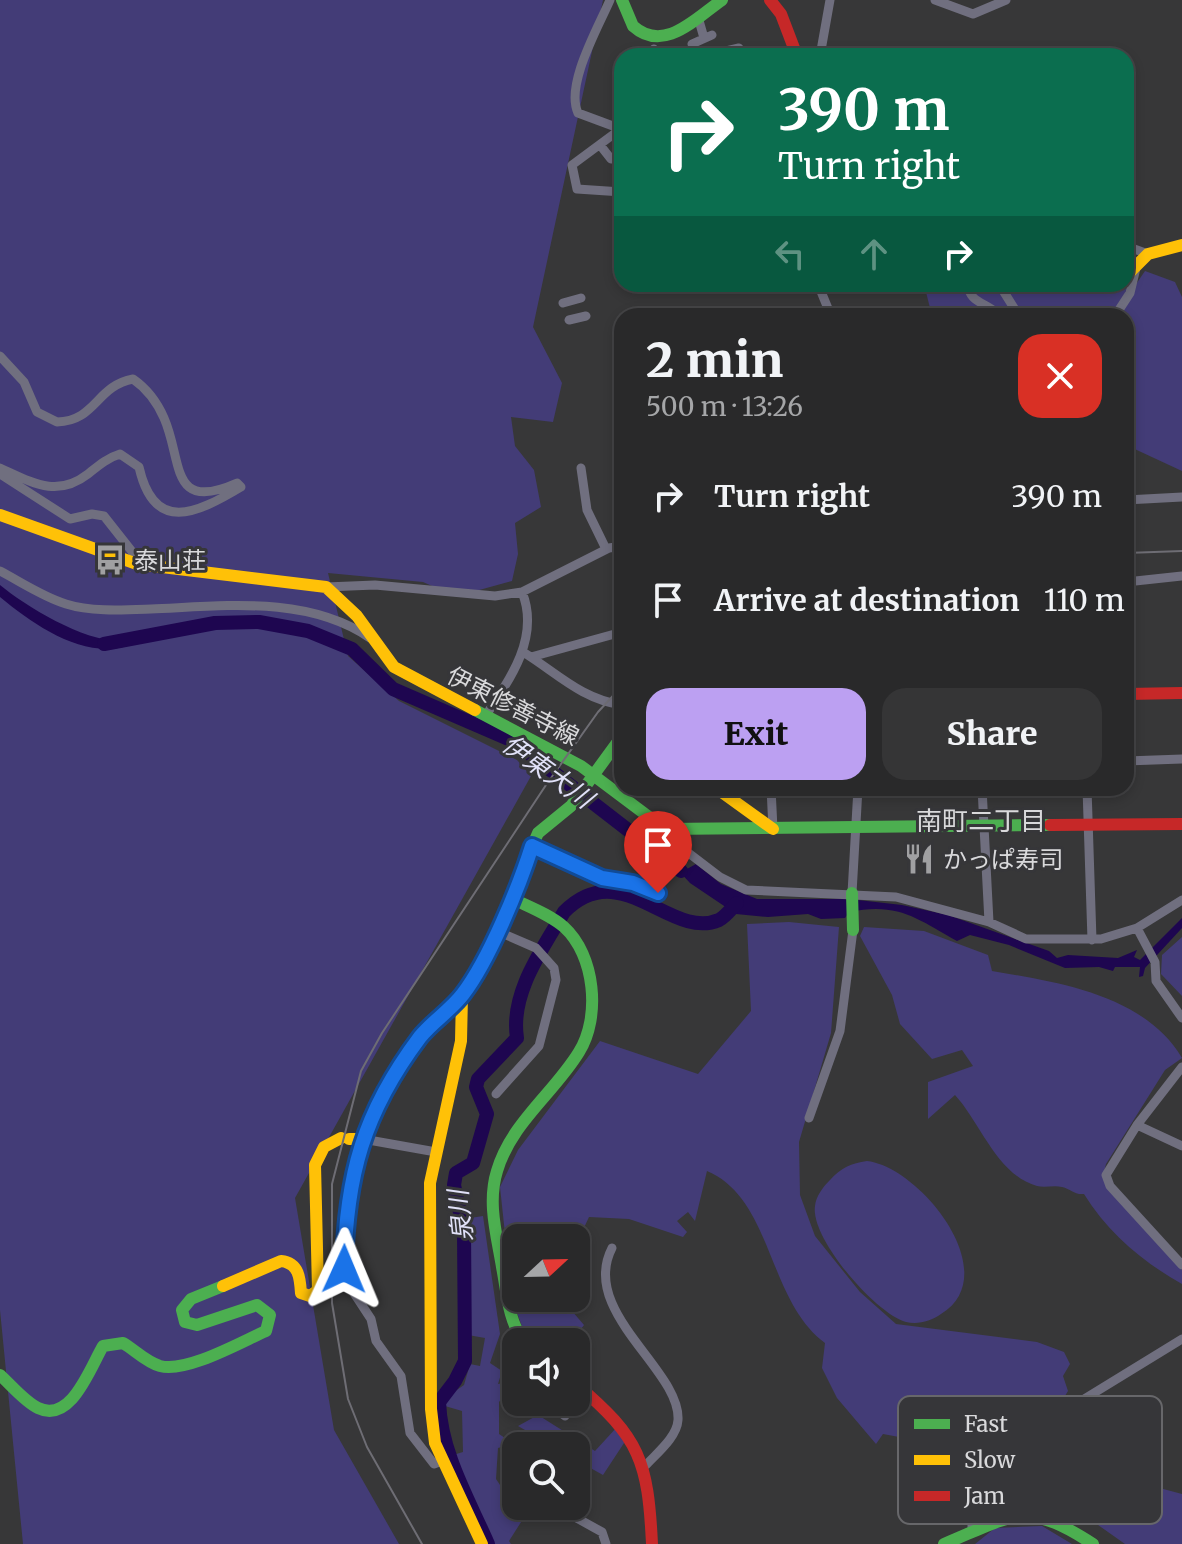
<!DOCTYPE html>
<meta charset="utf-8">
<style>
:root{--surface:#29292a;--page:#353536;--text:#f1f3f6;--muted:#a5a6a8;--line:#454547;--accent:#bca0f2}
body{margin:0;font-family:Merriweather,"Noto Sans JP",serif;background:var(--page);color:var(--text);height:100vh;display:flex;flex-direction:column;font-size:30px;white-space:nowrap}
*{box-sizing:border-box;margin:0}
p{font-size:26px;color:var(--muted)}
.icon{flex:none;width:44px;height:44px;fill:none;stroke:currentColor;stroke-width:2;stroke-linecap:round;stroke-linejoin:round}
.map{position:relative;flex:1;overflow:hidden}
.drawer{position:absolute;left:614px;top:308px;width:520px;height:488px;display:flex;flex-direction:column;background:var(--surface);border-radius:24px;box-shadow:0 4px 12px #0003,0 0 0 2px var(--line)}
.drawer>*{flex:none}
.hud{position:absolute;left:614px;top:48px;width:520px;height:244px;border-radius:24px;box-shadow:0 4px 12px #0003,0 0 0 2px var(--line);background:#0b6e4f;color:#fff;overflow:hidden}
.needle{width:52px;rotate:68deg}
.fabs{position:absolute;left:502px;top:1224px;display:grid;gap:16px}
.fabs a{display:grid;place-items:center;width:88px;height:88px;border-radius:16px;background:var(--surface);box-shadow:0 4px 12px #0003,0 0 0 2px var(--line);font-size:40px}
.pin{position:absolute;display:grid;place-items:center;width:68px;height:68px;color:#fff;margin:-82px -34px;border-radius:50% 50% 50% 0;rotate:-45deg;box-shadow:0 0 8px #0007}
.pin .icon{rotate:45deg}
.me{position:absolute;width:88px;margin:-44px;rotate:1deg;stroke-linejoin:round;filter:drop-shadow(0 0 6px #0008)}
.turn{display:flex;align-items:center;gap:28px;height:168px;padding:0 32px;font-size:36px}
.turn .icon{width:104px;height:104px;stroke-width:2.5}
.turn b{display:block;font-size:56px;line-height:68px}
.lanes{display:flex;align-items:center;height:76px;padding:0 32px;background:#0003;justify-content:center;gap:40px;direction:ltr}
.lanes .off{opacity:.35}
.round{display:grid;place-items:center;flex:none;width:84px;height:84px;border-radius:24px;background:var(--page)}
.overview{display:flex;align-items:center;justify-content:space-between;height:136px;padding:0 32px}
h1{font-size:48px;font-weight:800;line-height:60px}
.action{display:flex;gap:16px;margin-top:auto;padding:16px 32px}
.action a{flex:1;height:92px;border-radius:24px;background:var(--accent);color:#111;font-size:32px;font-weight:800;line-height:92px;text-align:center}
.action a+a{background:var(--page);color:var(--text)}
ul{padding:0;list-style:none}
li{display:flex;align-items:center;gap:24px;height:104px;padding:0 32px}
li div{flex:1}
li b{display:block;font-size:30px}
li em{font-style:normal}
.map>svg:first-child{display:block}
.green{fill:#433c77}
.water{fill:#1e0650}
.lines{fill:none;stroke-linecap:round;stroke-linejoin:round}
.river{stroke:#1e0650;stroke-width:14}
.street{stroke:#706f7f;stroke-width:9}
.fast{stroke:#4caf50;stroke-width:12}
.slow{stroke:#ffc107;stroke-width:12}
.jam{stroke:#c62828;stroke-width:12}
.rail{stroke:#6e6d74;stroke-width:2}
.route-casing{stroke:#114b97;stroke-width:20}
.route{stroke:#1a73e8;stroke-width:14}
.labels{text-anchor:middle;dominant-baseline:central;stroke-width:6;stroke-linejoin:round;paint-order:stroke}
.poi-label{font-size:24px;fill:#d9d9db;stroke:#363639;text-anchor:start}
.street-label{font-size:24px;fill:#d9d9db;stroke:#363639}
.water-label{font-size:26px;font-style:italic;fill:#e1e1f8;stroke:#363639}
.neighbourhood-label{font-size:26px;fill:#d9d9db;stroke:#363639}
.key{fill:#363639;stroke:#67676a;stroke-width:2}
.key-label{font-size:22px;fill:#d9d9db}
</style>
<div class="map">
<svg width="1182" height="1544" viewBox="0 0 1182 1544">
<rect width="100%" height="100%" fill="#373738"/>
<!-- green -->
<path class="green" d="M0,0H603L533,327L562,383L553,422L511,417L515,446L534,470L541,507L515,523L518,554L512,581L472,592L439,589L423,582L328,573L348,656L399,701L517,760L531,776L295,1198L334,1430L399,1544H23L0,1310Z
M1145,271L1175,282L1182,297V471L1126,445V316H932L924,284H1109L1132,290Z
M789,922L839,927L831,1033L799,1142L800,1195L815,1236L860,1292L896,1324L1037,1342L1064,1352L1070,1364L1063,1376L1068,1391L1057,1409L1040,1413L1034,1407L1005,1415L1009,1422L969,1450L883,1434L876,1444L837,1398L822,1368L825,1343C767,1300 773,1199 707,1171L695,1221L688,1212L677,1221L687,1232L683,1237L629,1219L589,1217L581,1234L576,1265V1238H516V1298H569L566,1304L584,1325L574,1338L563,1329L554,1342H534L524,1332L512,1299L500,1187L518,1150L600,1041L698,1074L751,1011L747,924Z
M864,927L924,931L988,955L992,971C1058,982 1145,995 1182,1058L1165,1070L1106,1164L1103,1176L1107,1187L1182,1270V1284C1143,1262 1108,1233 1084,1194C1074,1195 1071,1189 1062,1187C1054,1185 1045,1188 1037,1186C997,1175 980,1122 955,1095L928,1119V1082L973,1066L962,1050L932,1059L900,1024L892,995L860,936Z
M1182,937V996L1161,974L1162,955Z
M867,1161C920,1167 1006,1274 941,1314C931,1321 918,1325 906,1322C876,1314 810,1238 815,1206C816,1196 823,1187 830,1180C841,1168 851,1163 867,1161Z
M483,1216L500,1334L490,1363L502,1371L498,1384L516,1381V1402H532L513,1406L502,1398L499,1402V1434L505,1438V1446L498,1448L496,1479L523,1519L509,1541L511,1544H491L453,1455L463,1452L462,1411L445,1406L451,1394L464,1385L470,1364L480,1366L485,1338L468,1335L464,1219Z
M538,1415L595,1451L617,1427L626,1440L603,1475L576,1460V1446H553L518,1426Z
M1074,1433L1152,1486L1182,1494V1544H1125L1074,1508L1070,1462L1063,1441Z
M1042,1526L1072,1544H975L995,1528Z"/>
<!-- water -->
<path class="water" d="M0,585C28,608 95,649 133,640C141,638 149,633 156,630C106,674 42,632 0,597Z
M663,854L685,870L696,864L721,884L757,899H849L902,905L948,915L1049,951L1057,958L1068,955L1118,958L1137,950L1134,957L1140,960L1182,918V928L1145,968L1143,976L1139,977L1140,967H1115L1113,971L1099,967L1065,968L1009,945L970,935L957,941C917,919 899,902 849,912L845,918L821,919L808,914L768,917L736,914L690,883Z"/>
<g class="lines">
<!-- river -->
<path class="river" d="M104,644L215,623L259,622L308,631L352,649L393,689L513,741L681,871
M488,1544C468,1498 441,1453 439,1402L455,1381L465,1361L464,1231L454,1185L456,1173L473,1163L487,1114L476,1087L478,1079L517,1038C510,993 542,950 564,912C621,854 670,941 719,920C725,917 732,908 737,903"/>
<!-- street -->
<path class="street" d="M610,0C598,28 565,85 578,113L621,129
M935,0L973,14L1006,0
M698,17L704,38
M692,44L712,35
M654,49L655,56
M704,56L739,48
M820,56L830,0
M1022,56L1023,55
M622,128L572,165L577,189L622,192
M600,145L611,159L622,158
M1126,246L1148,254
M818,284L829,311L837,316
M969,284C967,303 989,303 1000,316
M999,284L1019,316
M563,303L581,298
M1115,316L1130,293L1136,268
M569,320L586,316
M0,356L24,382L37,412L57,422C96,421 96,386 133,379C146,388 157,402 164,418C183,461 169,513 237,483L241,487C196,514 154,534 139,467L120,454C107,458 98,466 88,474C57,498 33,483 0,468
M581,468L587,510L606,549
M0,474L70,519L92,514L104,516L134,554L137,564
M1126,500L1182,497
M0,571C21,582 43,597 66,604C91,612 124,610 151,609C223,606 307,595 370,638
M1126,582L1182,576
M326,587L375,585L495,596L522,592L609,548L622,546
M523,652C557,673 581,699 622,705
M531,657L622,632
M486,715C511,679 540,636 522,592
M1126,761L1182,759
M771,788L773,829
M982,788L989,922
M1087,788L1092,940
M665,829L682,848L720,877L746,890L896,897L989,922L1026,939H1101L1137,928L1182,900
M532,846L602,878L633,883L658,893
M852,893L858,788
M1137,928L1155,962L1156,981L1182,1018
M1182,1067L1137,1125L1106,1175L1110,1186L1182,1265
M496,1094L539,1046L556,980L554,968L536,948L497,931
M809,1118L840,1031L853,930
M1137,1125L1182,1146
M363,1139L436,1152
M612,1248C579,1312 681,1370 678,1420C677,1437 657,1453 646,1465
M553,1402L551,1405L565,1416
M442,1461L434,1464L410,1433L401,1376L376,1341L371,1319L346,1281L347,1203L359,1147L398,1069L422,1035L462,996
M555,1506L602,1532L606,1544
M972,1533V1481L978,1453L1017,1425L1063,1412L1182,1339"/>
<!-- fast -->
<path class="fast" d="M622,0L633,26C664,54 696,18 722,0
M475,710L581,766L665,829L1050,825
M852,893L853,930
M511,898C529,907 549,914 564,927C595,955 601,1017 579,1052C554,1093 511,1123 497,1171C487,1203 497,1236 502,1267C507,1293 508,1320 524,1342
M489,948L538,833L571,806L622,736
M0,1375C11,1385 25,1402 38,1408C71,1424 90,1368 103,1346L123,1343C135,1350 146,1362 160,1366C187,1373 241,1342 266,1331L270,1315L257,1305L197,1325L185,1322L182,1310L191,1299L223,1286
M944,1544C1014,1515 1025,1500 1093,1544"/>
<!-- slow -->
<path class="slow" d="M1126,276L1148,254L1182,245
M0,515L137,564L326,587L357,616L394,667L475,710
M716,788L773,829
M349,1139H363
M223,1286L281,1261C299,1263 300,1278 301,1293L310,1296L318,1290L315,1165L324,1147L341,1138
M482,1544L435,1443L431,1409L430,1183L461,1041L462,996L489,948"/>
<!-- jam -->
<path class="jam" d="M770,0L781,14L797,56
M1126,694L1182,693
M1050,825L1182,824
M576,1384C640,1438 648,1461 652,1544"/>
<!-- rail -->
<path class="rail" d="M1126,553L1182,551
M422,1544L367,1447L348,1399L332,1303V1184L361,1071L382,1033L546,785L598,712L622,686"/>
</g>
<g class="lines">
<!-- route casing -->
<g class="route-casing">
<path id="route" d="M344,1269C346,1176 363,1113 420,1037C433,1021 451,1010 463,994C489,960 519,887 532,846L602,878L633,883L658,893"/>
</g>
<!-- route -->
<use href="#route" class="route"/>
</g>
<!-- icons -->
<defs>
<g id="bus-bare" transform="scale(2.4)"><path d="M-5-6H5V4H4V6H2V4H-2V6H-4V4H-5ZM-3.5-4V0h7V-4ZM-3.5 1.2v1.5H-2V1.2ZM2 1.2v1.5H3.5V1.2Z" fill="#a0a0a2" stroke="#363639" stroke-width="2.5" paint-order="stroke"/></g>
<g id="restaurant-bare" transform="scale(2.4)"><path d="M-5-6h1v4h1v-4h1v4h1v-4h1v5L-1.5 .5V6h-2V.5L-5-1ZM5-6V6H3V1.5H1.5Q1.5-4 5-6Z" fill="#a0a0a2" stroke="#363639" stroke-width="2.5" paint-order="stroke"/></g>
</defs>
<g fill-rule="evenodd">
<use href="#bus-bare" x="110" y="560"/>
<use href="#restaurant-bare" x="919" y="859"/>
</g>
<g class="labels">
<!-- poi labels -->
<g class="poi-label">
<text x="134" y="560">泰山荘</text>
<text x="943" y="859">かっぱ寿司</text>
</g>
<!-- street labels -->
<g class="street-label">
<text transform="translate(513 706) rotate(27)">伊東修善寺線</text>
</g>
<!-- water labels -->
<g class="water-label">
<text transform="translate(548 771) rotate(36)">伊東大川</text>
<text transform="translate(460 1216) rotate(-96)">泉川</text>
</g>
<!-- neighbourhood labels -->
<g class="neighbourhood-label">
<text x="981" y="820">南町二丁目</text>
</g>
</g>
<!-- legend -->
<rect x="898" y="1396" width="264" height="128" rx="12" class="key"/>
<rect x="914" y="1419" width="36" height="10" fill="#4caf50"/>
<rect x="914" y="1455" width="36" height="10" fill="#ffc107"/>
<rect x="914" y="1491" width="36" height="10" fill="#c62828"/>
<g class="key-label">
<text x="964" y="1432">Fast</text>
<text x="964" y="1468">Slow</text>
<text x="964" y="1504">Jam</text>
</g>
</svg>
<div class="fabs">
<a><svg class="needle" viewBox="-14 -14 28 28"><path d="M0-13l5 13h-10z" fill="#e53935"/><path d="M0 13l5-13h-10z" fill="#a5a6a8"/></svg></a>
<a><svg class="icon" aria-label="sound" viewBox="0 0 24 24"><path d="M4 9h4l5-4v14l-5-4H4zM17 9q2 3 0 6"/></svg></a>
<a><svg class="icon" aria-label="search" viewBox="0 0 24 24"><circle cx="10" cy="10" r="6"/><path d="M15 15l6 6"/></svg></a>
</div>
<div class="pin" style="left:658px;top:893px;background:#d93025"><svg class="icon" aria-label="arrive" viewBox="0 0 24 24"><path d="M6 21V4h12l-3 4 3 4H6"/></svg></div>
<svg class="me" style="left:344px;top:1269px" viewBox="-20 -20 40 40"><path d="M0-17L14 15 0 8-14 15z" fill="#1a73e8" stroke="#fff" stroke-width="4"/></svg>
<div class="hud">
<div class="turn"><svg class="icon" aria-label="right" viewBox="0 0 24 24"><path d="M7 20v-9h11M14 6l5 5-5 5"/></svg><div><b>390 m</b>Turn right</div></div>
<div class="lanes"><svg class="icon off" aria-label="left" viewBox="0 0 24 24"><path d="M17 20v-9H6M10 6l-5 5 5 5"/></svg><svg class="icon off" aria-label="ahead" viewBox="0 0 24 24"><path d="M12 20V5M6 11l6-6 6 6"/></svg><svg class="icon" aria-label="right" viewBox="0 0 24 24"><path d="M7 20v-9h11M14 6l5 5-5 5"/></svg></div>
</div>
<section class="drawer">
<div class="overview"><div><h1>2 min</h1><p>500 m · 13:26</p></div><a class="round" style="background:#d93025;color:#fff"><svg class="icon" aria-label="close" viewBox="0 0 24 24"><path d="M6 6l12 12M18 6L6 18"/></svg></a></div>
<ul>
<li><svg class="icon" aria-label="right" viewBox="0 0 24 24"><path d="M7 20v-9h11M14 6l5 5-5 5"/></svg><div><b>Turn right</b></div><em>390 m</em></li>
<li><svg class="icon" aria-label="arrive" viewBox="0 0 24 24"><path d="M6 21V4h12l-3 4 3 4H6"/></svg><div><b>Arrive at destination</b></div><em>110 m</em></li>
</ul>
<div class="action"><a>Exit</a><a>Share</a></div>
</section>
</div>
